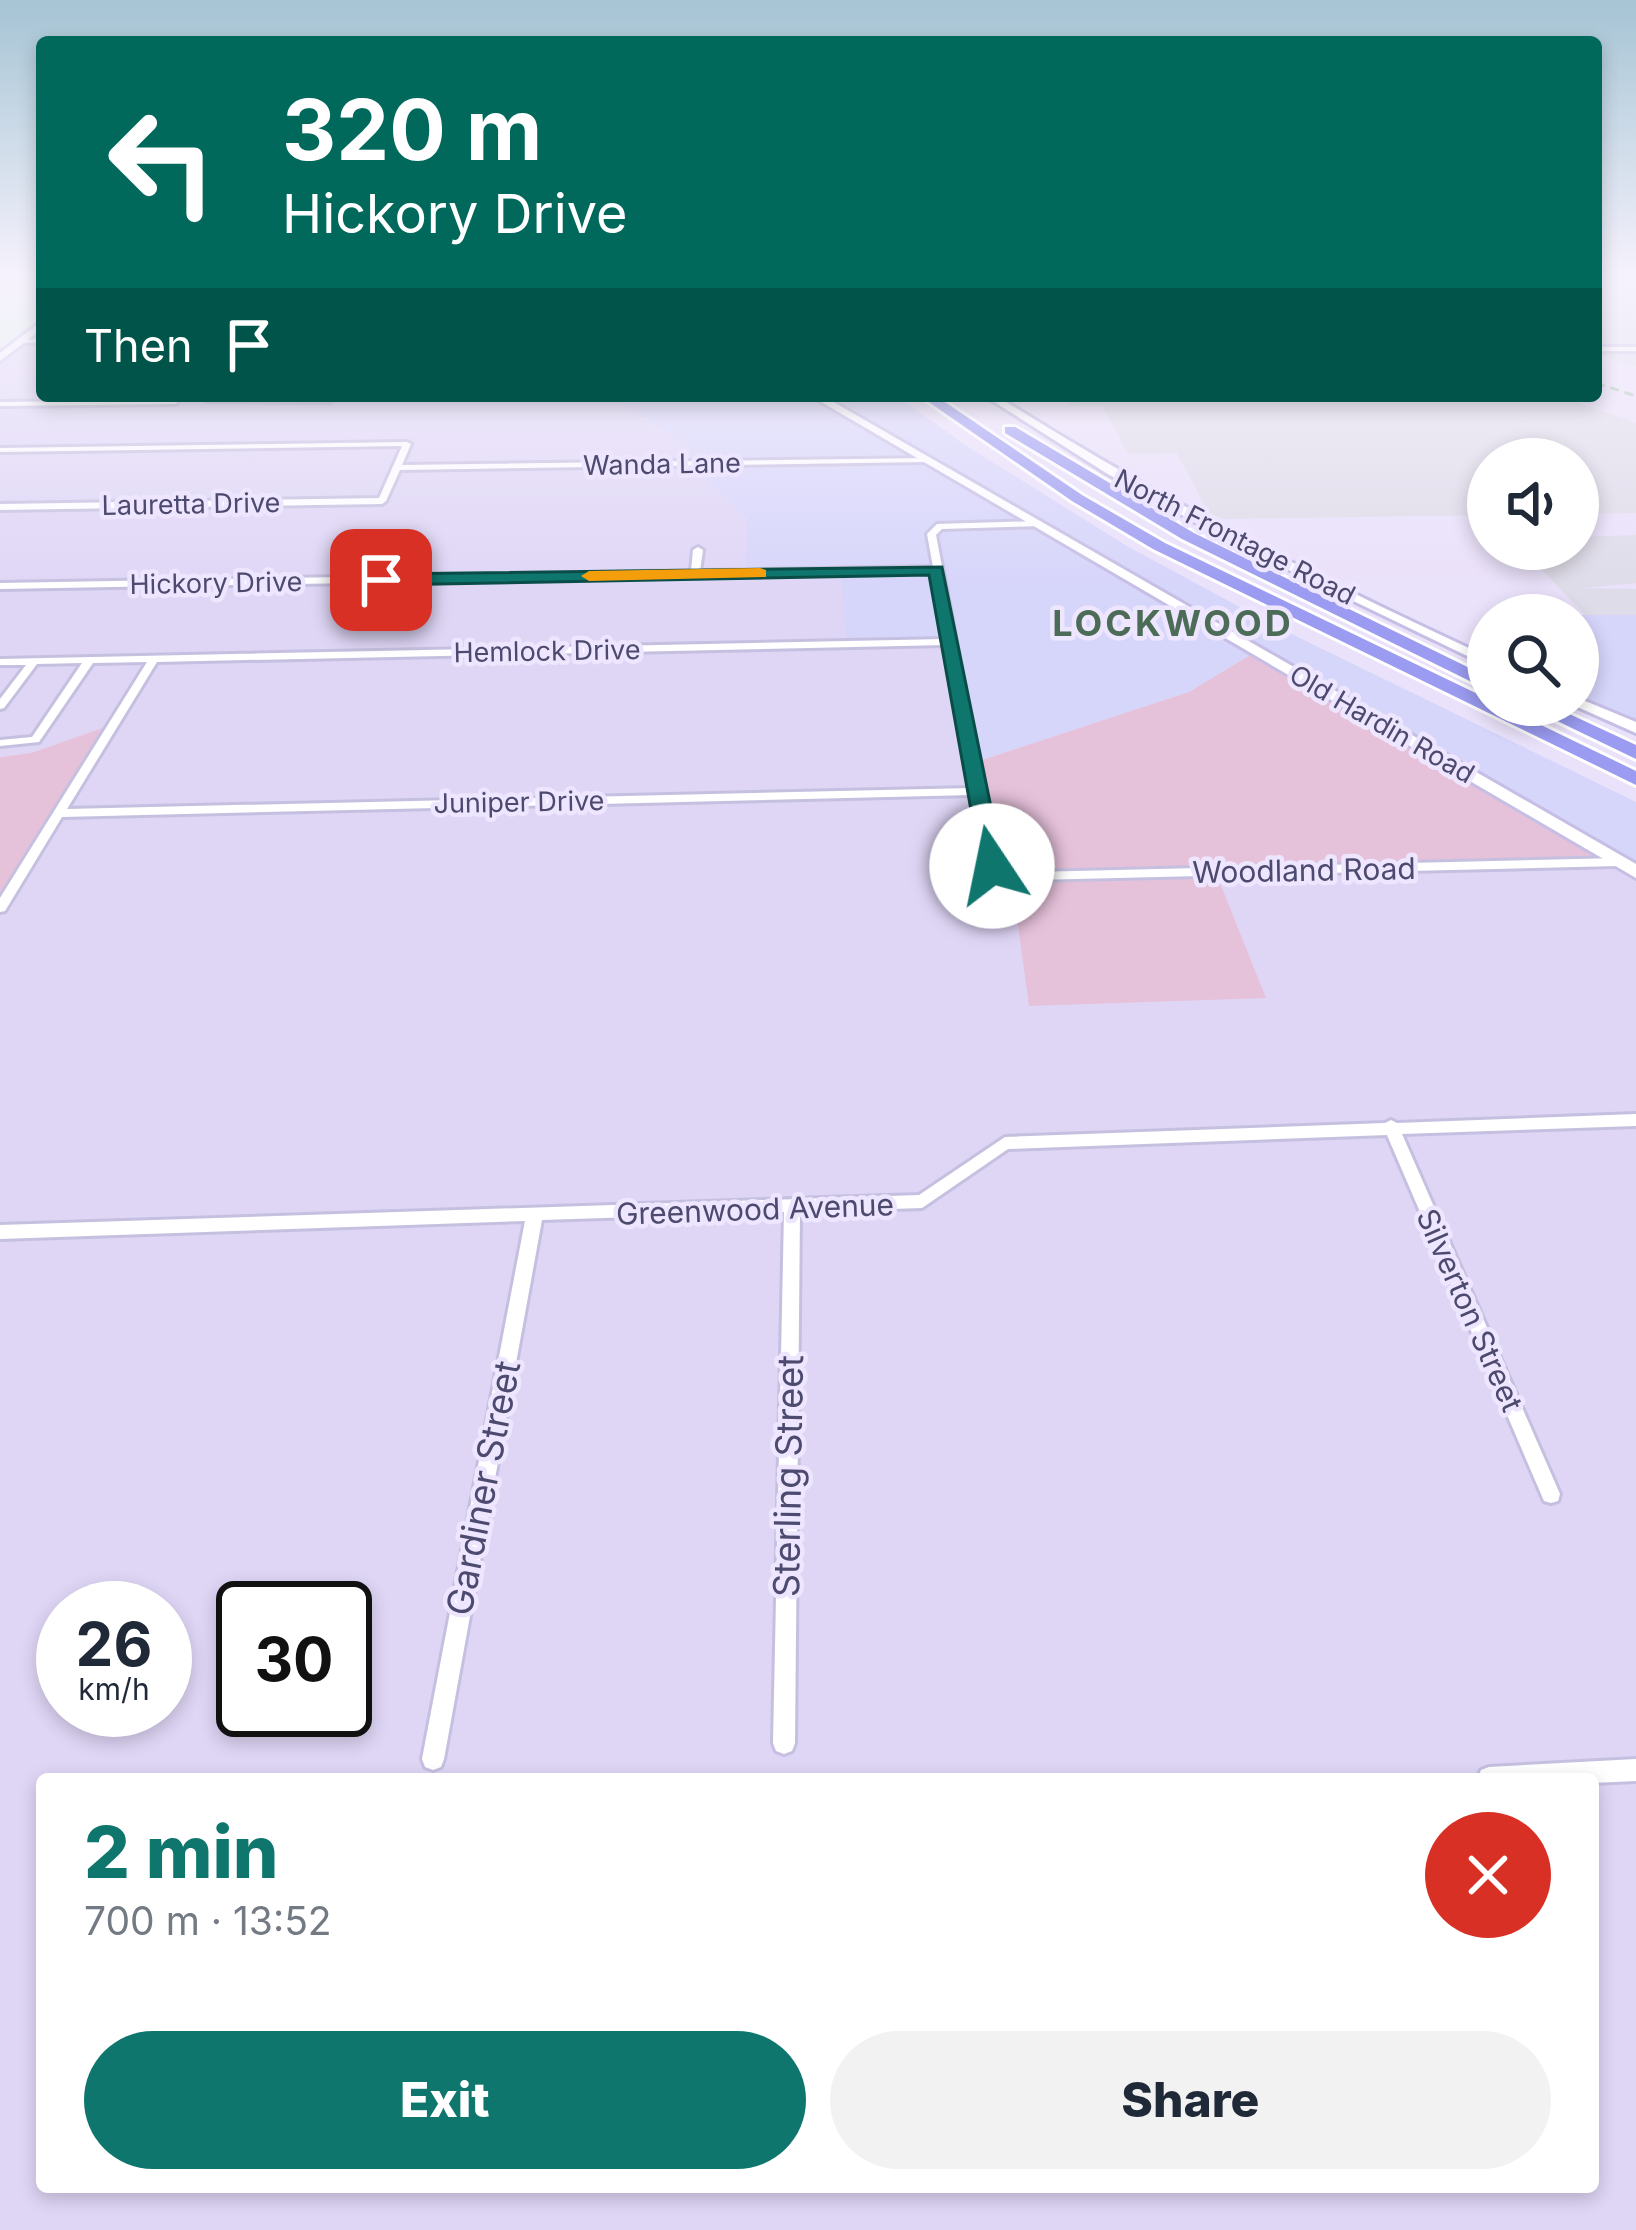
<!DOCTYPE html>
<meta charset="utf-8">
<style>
:root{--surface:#fff;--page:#f2f2f3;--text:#1f2937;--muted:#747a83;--accent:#0f766e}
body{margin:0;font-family:Inter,sans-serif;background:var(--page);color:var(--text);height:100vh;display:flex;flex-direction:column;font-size:45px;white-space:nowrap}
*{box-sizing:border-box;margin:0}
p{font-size:39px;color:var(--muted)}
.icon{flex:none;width:66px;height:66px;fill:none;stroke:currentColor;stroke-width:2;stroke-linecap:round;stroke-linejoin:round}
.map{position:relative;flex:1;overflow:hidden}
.drawer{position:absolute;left:36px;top:1773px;width:1563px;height:420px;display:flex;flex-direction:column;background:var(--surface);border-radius:12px;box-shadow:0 6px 18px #0003}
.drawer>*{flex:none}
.guide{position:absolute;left:36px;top:36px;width:1566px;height:366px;border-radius:12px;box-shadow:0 6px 18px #0003;background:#00695c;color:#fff;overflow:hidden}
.fabs{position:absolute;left:1467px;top:438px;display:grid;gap:24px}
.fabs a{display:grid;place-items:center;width:132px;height:132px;border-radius:50%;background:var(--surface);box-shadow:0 6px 18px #0003;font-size:60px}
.speed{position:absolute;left:36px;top:1581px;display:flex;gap:24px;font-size:60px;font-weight:700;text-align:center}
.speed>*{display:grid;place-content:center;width:156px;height:156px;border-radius:50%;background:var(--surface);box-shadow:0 6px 18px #0003;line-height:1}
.speed small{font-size:30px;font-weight:400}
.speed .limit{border:6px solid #111;border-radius:18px;background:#fff;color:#111}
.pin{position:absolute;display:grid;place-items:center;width:102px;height:102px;color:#fff;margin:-51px;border-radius:24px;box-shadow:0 6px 18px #0006}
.me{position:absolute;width:132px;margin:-66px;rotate:349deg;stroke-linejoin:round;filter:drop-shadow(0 0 9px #0008)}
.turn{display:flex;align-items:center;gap:42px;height:252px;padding:0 48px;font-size:54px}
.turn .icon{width:156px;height:156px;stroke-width:2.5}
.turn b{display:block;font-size:84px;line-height:102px}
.then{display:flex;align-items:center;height:114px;padding:0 48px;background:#0003;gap:24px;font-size:45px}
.round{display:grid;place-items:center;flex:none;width:126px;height:126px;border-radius:63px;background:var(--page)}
.summary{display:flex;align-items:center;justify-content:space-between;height:204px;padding:0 48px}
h1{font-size:72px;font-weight:800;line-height:90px;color:var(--accent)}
.cta{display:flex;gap:24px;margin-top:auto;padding:24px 48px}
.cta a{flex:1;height:138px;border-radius:72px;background:var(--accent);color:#fff;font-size:48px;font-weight:800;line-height:138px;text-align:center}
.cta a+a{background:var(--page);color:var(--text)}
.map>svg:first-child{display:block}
.residential{fill:#dfd6f6;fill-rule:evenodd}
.commercial{fill:#d6d5fa}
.industrial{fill:#dfdce9}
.education{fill:#def6e7}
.green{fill:#e6c1da}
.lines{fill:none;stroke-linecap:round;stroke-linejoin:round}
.street-casing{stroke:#c6c0e0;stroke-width:6}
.secondary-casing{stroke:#c6bee4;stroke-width:6}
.highway-casing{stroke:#fff;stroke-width:6}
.street{fill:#fff;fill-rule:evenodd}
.secondary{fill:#fff;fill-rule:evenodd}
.highway{fill:#9b9bf1;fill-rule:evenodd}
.rail{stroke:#a1c2aa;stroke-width:3;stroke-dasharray:9 6;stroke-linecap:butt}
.route{fill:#0f766e;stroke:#0a4d48;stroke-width:3}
.slow{fill:#f59e0b}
.labels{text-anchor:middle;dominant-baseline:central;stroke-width:9;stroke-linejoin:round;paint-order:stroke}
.far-street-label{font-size:27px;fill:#4d4a6f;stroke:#eee6fe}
.street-label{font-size:30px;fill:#4d4a6f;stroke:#eee6fe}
.far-district-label{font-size:36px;font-weight:bold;letter-spacing:3px;fill:#4c6c58;stroke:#eee6fe}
.near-street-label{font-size:36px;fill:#4d4a6f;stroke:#eee6fe}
</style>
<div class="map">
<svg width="1636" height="2230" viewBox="0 0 1636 2230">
<rect width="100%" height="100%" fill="#eae1fa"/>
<!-- residential -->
<path class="residential" d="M42,324V396H610L691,447V464L747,519L951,642L1011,873L1265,996L1215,872L1618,862L1636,872V2230H0V898L6,897L112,725L31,753L0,757V358ZM63,1608H165V1710H63ZM243,1608H345V1710H243ZM42,1779H1593V2187H42Z"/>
<!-- commercial -->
<path class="commercial" d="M610,396H897L965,445L1127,546L1271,624L1636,802V872L1257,651L1189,692L973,763L950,642L847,644L841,572L746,573L747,519L691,464V447Z
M1578,615H1636V726L1578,696Z"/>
<!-- industrial -->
<path class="industrial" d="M1596,277H1636V367L1596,354Z
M1064,396H1558L1636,423V513L1578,514V459H1488V515L1222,519L1208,512L1177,453L1128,454L1102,405L1069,406Z
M1636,535V583L1583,588L1636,589V615H1585L1522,549H1578V537Z"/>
<!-- education -->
<path class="education" d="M0,277H42V324L0,358Z"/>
<!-- green -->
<path class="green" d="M1257,651L1618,862L1216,873L1266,998L1029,1006L1011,874L992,866L973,763L1189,692Z
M114,724L6,898H0V757L31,753Z"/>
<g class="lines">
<!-- street casing -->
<g class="street-casing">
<path id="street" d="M42,338V342L23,343L20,341Z
M1596,347H1636V351H1596Z
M210,397L329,398L333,400L329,402L207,401Z
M179,400L176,404L0,406V402Z
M407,442L411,444L402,465L928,458L932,460L928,462L400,470L386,501L382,504L0,510V504L379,498L402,446L0,452V448Z
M1039,521L1042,522V526L942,529L936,535L998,863L1034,872L1618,858L1624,862L1618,866L1034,880L988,869L973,795L62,817L5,911L0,912V898L147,662L93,663L39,742L0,746V740L32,737L82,663L37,664L4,708L0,709V699L26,665H0V659L945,639L933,573L0,589V583L691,571L693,550L698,547L703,550L700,571L933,567L927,534L937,524ZM946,645L972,788L67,809L157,662Z
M1636,1114V1126L1402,1134L1560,1494L1558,1501L1551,1503L1544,1501L1387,1135L1008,1149L922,1208L800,1212L795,1743L792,1751L784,1754L776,1751L773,1743L784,1212L542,1220L444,1759L441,1767L433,1770L425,1767L422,1759L525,1221L0,1239V1225L919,1195L1005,1137L1385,1123L1391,1120L1397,1123Z
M1636,1759V1781L1593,1783V1779L1478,1778L1481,1770L1489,1767Z"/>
</g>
<!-- secondary casing -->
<g class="secondary-casing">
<path id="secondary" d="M42,321V329L0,361V353Z
M811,396H823L1636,864V878Z
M985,396H997C1154,496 1319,579 1488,657V666L1229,541L1106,473Z
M1578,698L1636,722V733L1573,705H1578Z"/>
</g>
<!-- highway casing -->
<g class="highway-casing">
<path id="highway" d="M920,396H936L1082,495L1165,543L1488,699V705H1500L1636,771V785L1153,549L1072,501Z
M1005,427H1015L1194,533L1488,677V690L1182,539L1005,433Z
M1524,705H1550L1636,745V759Z"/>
</g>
<!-- street -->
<use href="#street" class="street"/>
<!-- secondary -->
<use href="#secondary" class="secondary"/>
<!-- highway -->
<use href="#highway" class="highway"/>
<!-- rail -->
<path class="rail" d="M1596,383L1636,396"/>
</g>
<!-- sky -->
<linearGradient id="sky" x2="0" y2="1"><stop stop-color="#a5c4d4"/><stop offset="0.47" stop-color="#f6f2fd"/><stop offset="1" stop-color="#f6f2fd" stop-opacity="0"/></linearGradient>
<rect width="1636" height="589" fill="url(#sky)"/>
<!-- route -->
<path class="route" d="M942,567L1003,866L992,873L981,866L929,575L381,585L372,580L381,574Z"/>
<!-- slow -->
<path class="slow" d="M760,568L766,570V577L589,581L581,576L589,571Z"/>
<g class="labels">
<!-- far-street labels -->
<g class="far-street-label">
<text transform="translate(662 464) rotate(-1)">Wanda Lane</text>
<text transform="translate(191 504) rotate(-1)">Lauretta Drive</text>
<text transform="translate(1235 537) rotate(27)">North Frontage Road</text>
<text transform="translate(216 583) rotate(-1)">Hickory Drive</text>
<text transform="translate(547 651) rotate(-1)">Hemlock Drive</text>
<text transform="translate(1382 724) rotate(30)">Old Hardin Road</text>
<text transform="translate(519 802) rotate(-1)">Juniper Drive</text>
</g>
<!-- street labels -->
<g class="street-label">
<text transform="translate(1304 870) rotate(-1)">Woodland Road</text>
<text transform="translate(755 1209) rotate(-2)">Greenwood Avenue</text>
<text transform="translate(1470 1310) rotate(66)">Silverton Street</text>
</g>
<!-- far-district labels -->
<g class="far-district-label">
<text x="1173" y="623">LOCKWOOD</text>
</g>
<!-- near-street labels -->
<g class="near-street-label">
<text transform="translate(788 1476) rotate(-89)">Sterling Street</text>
<text transform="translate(483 1488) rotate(-79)">Gardiner Street</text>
</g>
</g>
</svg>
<div class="fabs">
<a><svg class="icon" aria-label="sound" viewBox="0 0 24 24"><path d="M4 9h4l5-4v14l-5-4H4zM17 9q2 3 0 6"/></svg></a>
<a><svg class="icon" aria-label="search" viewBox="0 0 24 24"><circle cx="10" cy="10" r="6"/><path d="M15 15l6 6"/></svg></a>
</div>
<div class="speed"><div>26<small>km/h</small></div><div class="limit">30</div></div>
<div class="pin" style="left:381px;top:580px;background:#d93025"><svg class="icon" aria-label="arrive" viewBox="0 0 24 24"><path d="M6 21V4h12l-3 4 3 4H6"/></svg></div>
<svg class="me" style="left:992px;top:866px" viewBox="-20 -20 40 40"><circle r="19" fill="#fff"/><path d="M0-13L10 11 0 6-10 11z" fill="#0f766e"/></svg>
<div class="guide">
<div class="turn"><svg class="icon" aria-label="left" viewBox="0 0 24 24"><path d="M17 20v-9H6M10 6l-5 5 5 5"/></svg><div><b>320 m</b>Hickory Drive</div></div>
<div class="then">Then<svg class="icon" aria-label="arrive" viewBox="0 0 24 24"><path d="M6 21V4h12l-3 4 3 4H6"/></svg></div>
</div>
<section class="drawer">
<div class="summary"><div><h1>2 min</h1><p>700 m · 13:52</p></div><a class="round" style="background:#d93025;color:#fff"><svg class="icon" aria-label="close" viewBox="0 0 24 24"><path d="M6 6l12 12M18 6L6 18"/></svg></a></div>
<div class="cta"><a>Exit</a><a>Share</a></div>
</section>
</div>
